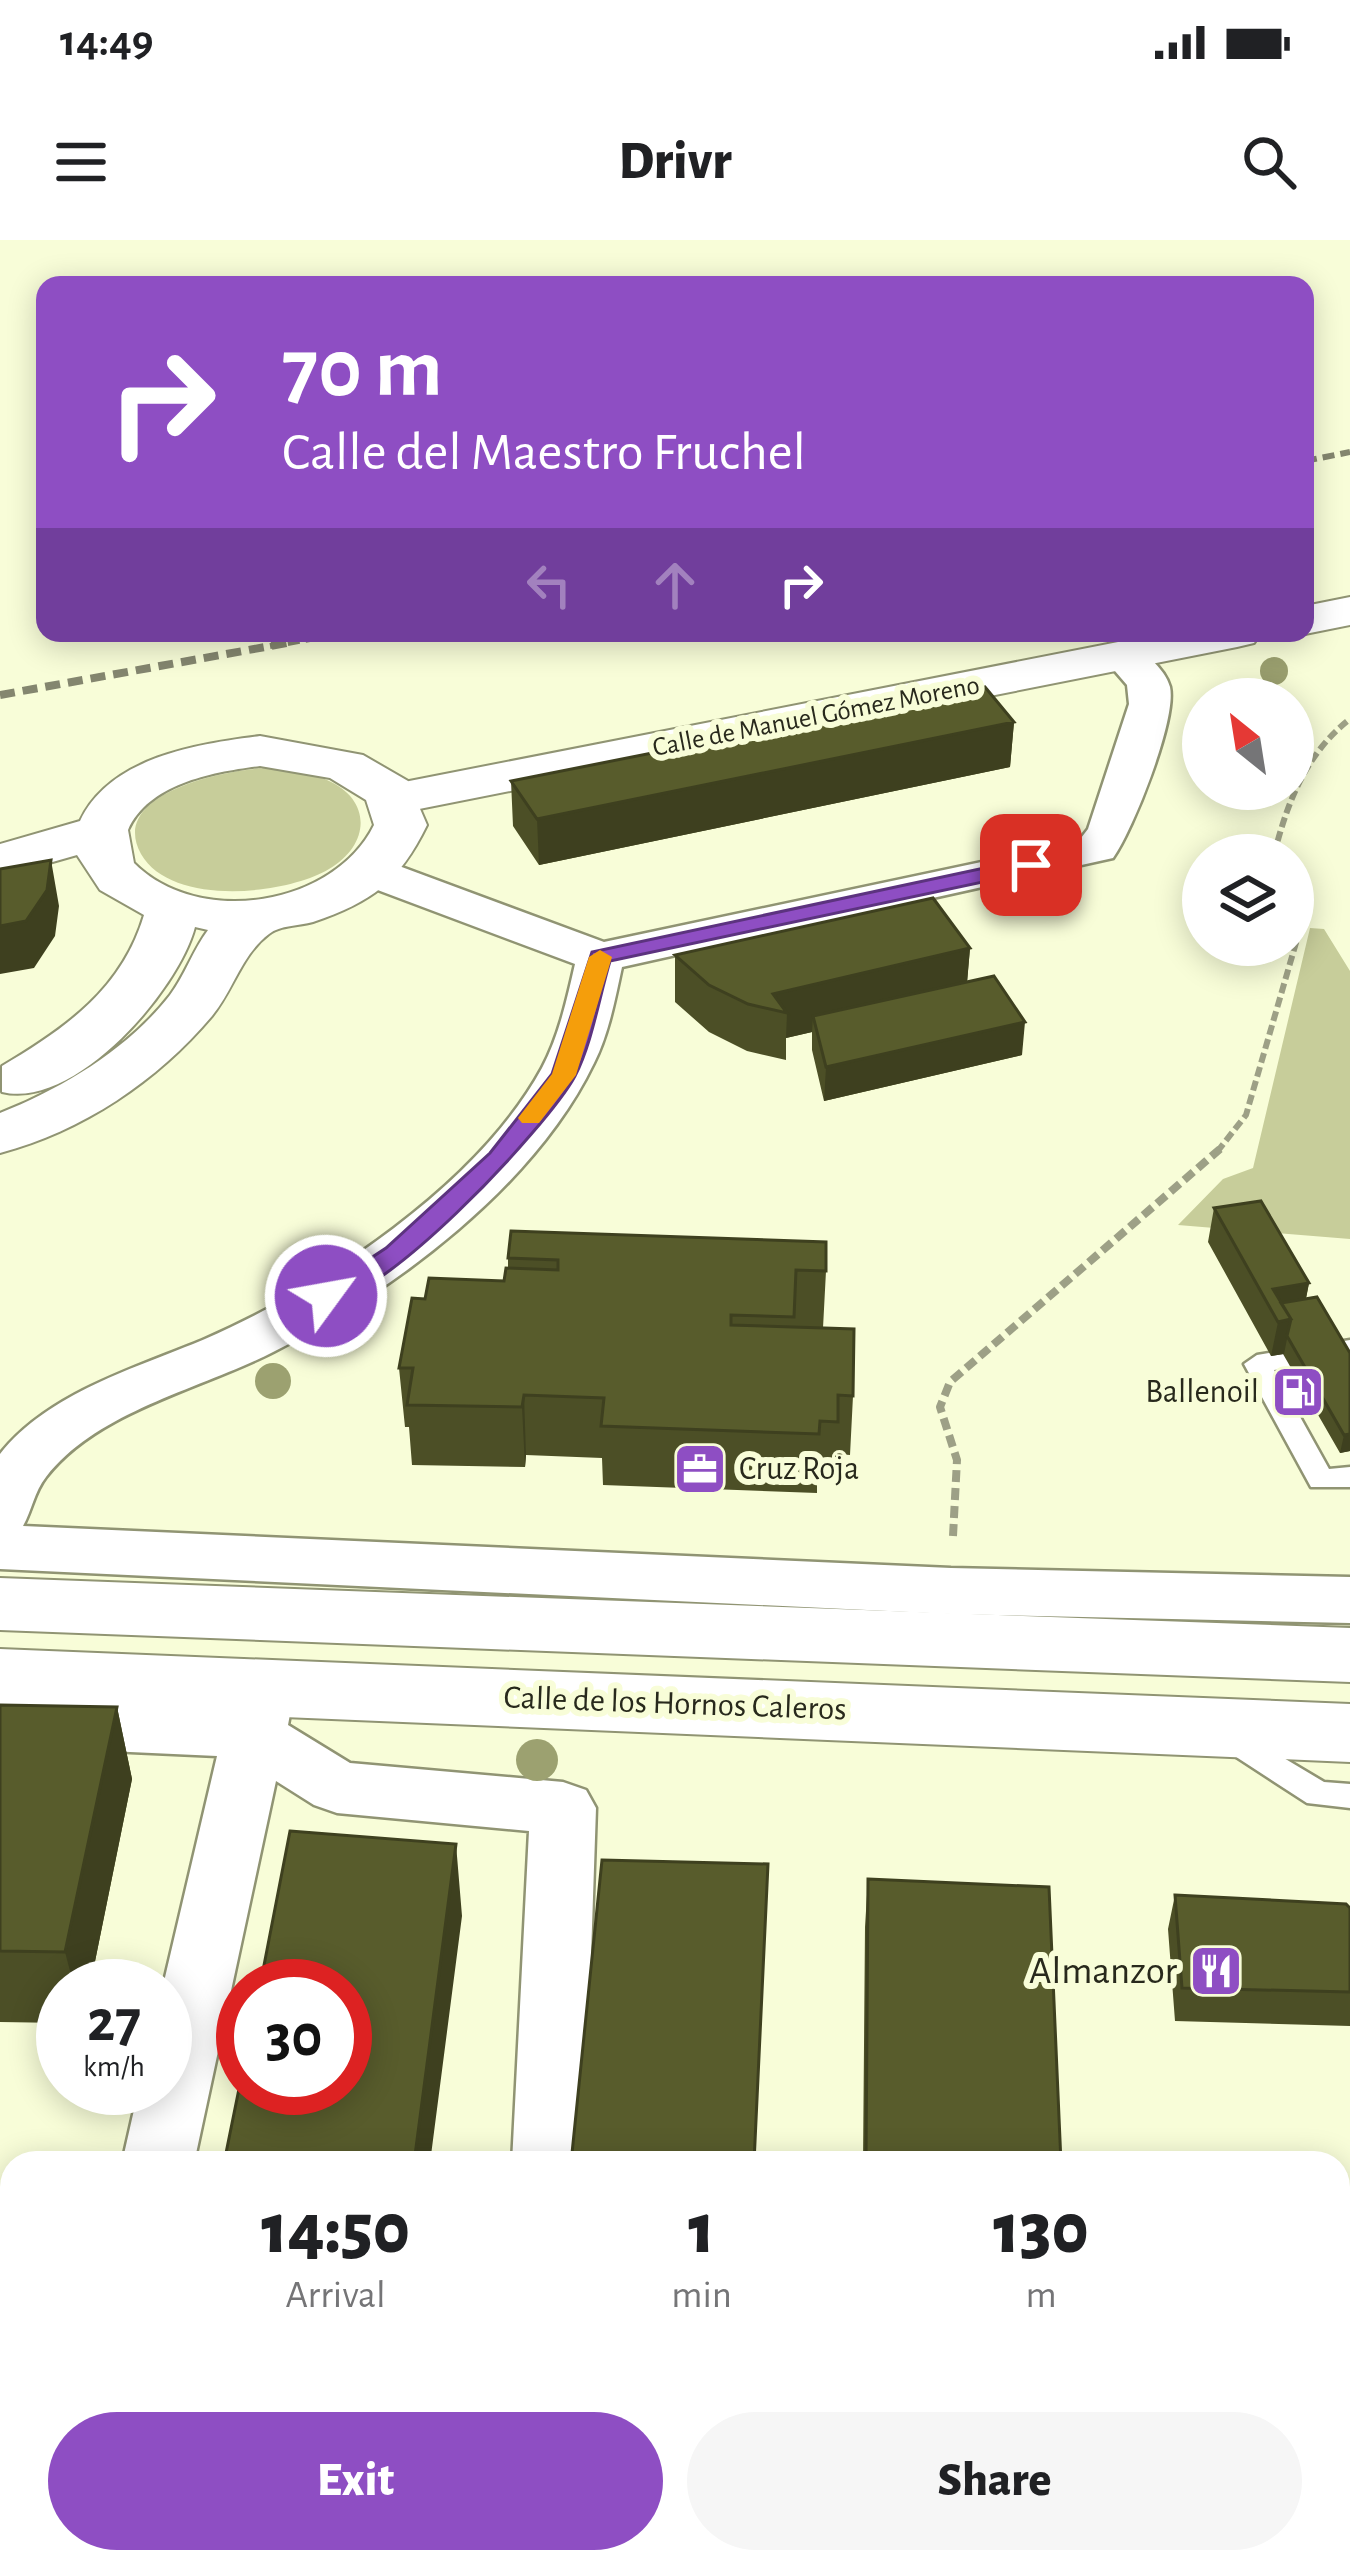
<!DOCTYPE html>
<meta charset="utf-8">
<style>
:root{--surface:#fff;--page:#f6f6f6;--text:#202124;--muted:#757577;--accent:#8e4ec3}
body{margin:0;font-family:"Alegreya Sans",sans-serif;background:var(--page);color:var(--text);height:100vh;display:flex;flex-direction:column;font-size:45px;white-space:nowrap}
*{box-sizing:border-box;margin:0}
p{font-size:39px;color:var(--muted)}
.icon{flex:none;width:66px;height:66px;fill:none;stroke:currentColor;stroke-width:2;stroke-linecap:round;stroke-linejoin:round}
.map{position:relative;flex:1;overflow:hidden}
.sheet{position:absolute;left:0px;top:1911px;width:1350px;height:423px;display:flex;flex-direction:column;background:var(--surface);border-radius:36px 36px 0 0;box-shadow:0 6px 30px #0003}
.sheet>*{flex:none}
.hud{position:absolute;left:36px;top:36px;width:1278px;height:366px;border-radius:24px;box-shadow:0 6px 30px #0003;background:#8e4ec3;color:#fff;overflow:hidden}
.needle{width:78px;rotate:330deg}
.buttons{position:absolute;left:1182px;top:438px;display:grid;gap:24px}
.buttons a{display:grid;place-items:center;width:132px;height:132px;border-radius:50%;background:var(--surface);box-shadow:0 6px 30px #0003;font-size:60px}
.speed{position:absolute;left:36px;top:1719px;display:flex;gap:24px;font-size:60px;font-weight:700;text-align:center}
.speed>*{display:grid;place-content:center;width:156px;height:156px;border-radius:50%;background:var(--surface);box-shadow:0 6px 30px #0003;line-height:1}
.speed small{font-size:30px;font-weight:400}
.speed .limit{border:18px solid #d22;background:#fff;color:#111}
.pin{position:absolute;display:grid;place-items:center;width:102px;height:102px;color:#fff;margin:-51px;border-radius:24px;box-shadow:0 6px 18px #0006}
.me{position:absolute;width:132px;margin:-66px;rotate:58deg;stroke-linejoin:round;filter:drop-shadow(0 0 9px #0008)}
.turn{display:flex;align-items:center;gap:42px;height:252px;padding:0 48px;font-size:54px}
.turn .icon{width:156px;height:156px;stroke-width:2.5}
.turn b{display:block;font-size:84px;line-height:102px}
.lanes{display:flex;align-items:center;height:114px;padding:0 48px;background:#0003;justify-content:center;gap:60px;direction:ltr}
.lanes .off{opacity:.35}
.eta{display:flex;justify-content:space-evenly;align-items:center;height:204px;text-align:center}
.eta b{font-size:72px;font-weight:800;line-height:84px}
.primary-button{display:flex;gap:24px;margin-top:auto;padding:24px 48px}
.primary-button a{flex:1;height:138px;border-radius:72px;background:var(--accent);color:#fff;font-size:48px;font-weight:800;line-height:138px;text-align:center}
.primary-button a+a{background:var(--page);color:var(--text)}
.status{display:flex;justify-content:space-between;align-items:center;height:84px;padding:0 60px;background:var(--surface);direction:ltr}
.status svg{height:33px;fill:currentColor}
header{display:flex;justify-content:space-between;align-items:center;height:156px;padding:0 48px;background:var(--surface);font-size:54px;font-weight:800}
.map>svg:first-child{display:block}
.green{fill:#c7cd9a}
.water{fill:#b09ac7;stroke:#877894;stroke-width:3}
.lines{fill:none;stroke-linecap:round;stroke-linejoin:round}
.service-casing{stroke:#909473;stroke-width:5}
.minor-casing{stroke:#909473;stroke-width:5}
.tertiary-casing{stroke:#909473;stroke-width:4}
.secondary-casing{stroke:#909473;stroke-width:4}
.primary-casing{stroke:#909473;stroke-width:4}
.path-far1{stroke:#9da086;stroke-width:6;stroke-dasharray:10 4.5;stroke-linecap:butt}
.path{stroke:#9da086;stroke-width:8;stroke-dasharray:12 6;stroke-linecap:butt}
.service{fill:#fff;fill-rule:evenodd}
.minor{fill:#fff;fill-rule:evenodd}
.tertiary{fill:#fff;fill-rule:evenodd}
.secondary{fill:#fff;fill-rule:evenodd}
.primary{fill:#fff;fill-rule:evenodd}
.rail-far1{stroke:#84866f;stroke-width:6;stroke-dasharray:12 6;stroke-linecap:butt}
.rail{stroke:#84866f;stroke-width:8;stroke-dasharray:15 8;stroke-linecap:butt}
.tree{fill:#9ca170}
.wall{fill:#4c4f26}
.shaded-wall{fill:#3e401f}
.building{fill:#585c2c;stroke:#3e401f;stroke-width:3}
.route{fill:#8e4ec3;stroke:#5c337f;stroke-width:3}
.slow{fill:#f59e0b}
.labels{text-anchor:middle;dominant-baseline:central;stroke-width:12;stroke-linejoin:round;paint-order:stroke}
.far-street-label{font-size:27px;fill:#28291c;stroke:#f8fdd8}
.poi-label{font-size:33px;fill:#28291c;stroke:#f8fdd8;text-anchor:end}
.street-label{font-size:33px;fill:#28291c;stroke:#f8fdd8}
.near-poi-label{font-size:39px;fill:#28291c;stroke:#f8fdd8;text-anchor:end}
</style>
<div class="status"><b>14:49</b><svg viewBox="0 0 49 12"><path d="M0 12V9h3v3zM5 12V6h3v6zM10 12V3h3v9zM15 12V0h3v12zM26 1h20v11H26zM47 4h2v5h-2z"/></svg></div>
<header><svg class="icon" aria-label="menu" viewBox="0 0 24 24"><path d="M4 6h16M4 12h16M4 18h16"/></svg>Drivr<svg class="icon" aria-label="search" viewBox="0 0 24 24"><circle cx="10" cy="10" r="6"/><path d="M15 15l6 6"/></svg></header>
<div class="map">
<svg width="1350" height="2333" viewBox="0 0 1350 2333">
<rect width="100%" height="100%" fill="#f8fdd8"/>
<!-- green -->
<path class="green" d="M264,528C285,530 307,531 327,540C373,560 370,605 329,629C286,655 171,667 141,614C107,552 228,530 264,528Z
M1310,688L1324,689L1350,731V999L1178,985L1223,939L1253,928Z"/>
<!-- water -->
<path class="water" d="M772,2322H1021V2333H772Z"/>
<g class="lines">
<!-- service casing -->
<g class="service-casing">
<path id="service" d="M1350,1100V1118L1274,1130L1329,1229L1350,1227V1247H1311L1244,1124L1257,1115Z
M1235,1489L1324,1542L1350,1544V1568L1307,1563L1224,1509L1220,1501L1224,1493Z"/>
</g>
<!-- minor casing -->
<g class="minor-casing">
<path id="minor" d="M1123,403C1141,408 1165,428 1170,447C1177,479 1133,590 1113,618L622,727C615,759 609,793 594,823C535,946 394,1051 275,1111C202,1149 98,1170 46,1237C34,1252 32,1270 23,1286L951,1328L1350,1337V1383L951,1374L0,1329V1214C48,1153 136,1128 205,1099C324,1047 478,945 542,828C559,796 567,759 575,724L359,643L352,633L359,623L375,619L391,623L604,702L1062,605L1081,598L1088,589L1129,464L1127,445L1102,416L1108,407Z
M262,1434L284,1441L293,1458L288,1485L350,1523L563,1542L586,1550L596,1568L584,1923H512L529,1591L337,1573L314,1565L276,1541L194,1923H122L139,1848H165L163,1746L217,1516L0,1506V1456L228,1467L240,1441Z
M28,2322H108L106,2333H26Z"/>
</g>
<!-- tertiary casing -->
<g class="tertiary-casing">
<path id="tertiary" d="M1350,357V385L1305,394L1300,393H1305V366Z
M1164,393H1261L1254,403L1237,407L394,574L376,570L368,559L376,548L394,544Z"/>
</g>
<!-- secondary casing -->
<g class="secondary-casing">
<path id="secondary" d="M260,496L363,515L408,541L427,585C399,642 372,662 313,682C299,686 280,685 269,694C241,715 234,749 212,776C157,841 83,891 0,913V873C63,848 128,809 170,755C185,735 193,710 208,690L195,687C178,751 75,870 2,852V826C66,788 122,749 144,675L100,650L77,615L0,637V604L80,581C110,517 197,504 260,496ZM260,526L330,538L366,560L374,585C334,666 199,688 134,623L128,590C149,543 214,532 260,526Z"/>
</g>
<!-- primary casing -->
<g class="primary-casing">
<path id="primary" d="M0,1338L1350,1388V1442L0,1390Z
M0,1409L1350,1464V1522L0,1465Z"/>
</g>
<!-- path-far1 -->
<path class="path-far1" d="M1274,615C1287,563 1306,513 1350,479
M1217,912L1246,875L1300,689L1293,681"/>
<!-- path -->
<path class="path" d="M953,1296L957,1220L940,1167L950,1142L1220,909"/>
<!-- service -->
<use href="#service" class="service"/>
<!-- minor -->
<use href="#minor" class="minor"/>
<!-- tertiary -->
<use href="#tertiary" class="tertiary"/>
<!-- secondary -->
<use href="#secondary" class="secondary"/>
<!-- primary -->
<use href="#primary" class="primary"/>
<!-- rail-far1 -->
<path class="rail-far1" d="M1305,221L1350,212
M270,406L345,393"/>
<!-- rail -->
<path class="rail" d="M0,455L287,403"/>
</g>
<!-- trees -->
<g class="tree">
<circle cx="1274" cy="431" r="14"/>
<circle cx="273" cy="1141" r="18"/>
<circle cx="537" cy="1520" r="21"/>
</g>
<!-- wall -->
<path class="wall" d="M1014,482L1010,527L539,625L513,586L511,541Z
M970,708L967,742L1022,815L824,861L812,810V792L786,798V820L747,811L709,792L675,762V715Z
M1214,968L1309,1043L1306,1059L1350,1113V1211L1340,1213L1283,1114L1271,1116L1208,1002Z
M508,1018L826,1031L823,1088L853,1156L850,1215L836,1214L834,1241L817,1240V1253L603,1245L602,1218L526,1215L525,1227L412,1225L409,1187H405L399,1128L425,1059L504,1041L508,1028Z
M0,1465L117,1467L132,1539L90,1746H63V1783L0,1782Z
M868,1639L1061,1923H863L865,1687Z
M1175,1655L1350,1668V1786L1175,1781L1168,1689Z"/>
<!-- shaded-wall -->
<path class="shaded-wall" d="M1014,482L1010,527L539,625L537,579Z
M51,620L59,666L55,696L34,728L0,734V686Z
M970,708L966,755L813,776L812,792L786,798L787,773L773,754Z
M1025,782L1022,815L824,861L826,827Z
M1309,1043L1302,1077L1279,1081L1273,1049Z
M1291,1079L1284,1114L1271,1116L1278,1082Z
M524,1155L526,1215L525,1227L522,1167Z
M1350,1194V1211L1340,1213L1344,1195Z
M117,1467L132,1539L90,1746H74L65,1712Z
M456,1604L462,1676L430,1923H414Z
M490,2322H503L502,2333H489Z"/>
<!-- building -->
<path class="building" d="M985,447L1014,482L537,579L511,541Z
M51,620L47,650L26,681L0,686V629Z
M933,658L970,708L773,754L787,773L748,764L709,745L675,715Z
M994,736L1025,782L826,827L813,776Z
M1261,961L1309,1043L1273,1049L1291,1079L1278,1082L1214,968Z
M511,991L826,1002V1031L796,1030L794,1077L731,1075V1085L854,1089L853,1156L838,1155V1182L820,1181L819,1194L601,1186L604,1158L524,1155L522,1167L407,1165L413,1128H399L412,1058L425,1059L429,1038L504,1041L506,1028L558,1030V1020L508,1018Z
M1317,1057L1350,1113V1194L1344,1195L1287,1096L1291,1079L1281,1063Z
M0,1465L117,1467L65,1712L0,1711Z
M290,1591L456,1604L414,1923H224L243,1829V1848H345V1746H260Z
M602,1620L768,1624L754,1923H571Z
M868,1639L1049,1647L1061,1923H866Z
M1175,1655L1346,1664L1350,1668V1752L1182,1748Z
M145,2322H490L489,2333H142Z"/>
<!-- route -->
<path class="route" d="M1031,618L1042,625L1039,630L610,721C599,758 592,803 575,836C549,885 371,1077 317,1062L313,1056L386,1008L490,913L552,834L592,712Z"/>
<!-- slow -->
<path class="slow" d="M600,710L612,717L576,835L539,883H522L518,878L552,834L589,717Z"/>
<!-- icons -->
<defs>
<g id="fuel-square" transform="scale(2.7)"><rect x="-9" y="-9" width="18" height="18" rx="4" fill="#8e4ec3" stroke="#f8fdd8"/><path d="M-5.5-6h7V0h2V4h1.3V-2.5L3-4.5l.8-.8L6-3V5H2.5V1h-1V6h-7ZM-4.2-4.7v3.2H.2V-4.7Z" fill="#fff"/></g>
<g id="office-square" transform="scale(2.7)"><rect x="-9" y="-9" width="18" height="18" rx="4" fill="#8e4ec3" stroke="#f8fdd8"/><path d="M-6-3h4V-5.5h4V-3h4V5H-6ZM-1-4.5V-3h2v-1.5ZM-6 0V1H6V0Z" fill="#fff"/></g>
<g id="restaurant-square" transform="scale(2.7)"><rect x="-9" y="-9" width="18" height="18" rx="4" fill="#8e4ec3" stroke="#f8fdd8"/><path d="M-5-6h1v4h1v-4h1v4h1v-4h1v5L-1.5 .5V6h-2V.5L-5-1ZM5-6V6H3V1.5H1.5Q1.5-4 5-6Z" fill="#fff"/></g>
</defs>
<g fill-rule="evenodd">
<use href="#fuel-square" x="1298" y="1152"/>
<use href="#office-square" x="700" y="1229"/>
<use href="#restaurant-square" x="1216" y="1731"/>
</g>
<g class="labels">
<!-- far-street labels -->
<g class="far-street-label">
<text transform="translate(816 476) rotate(-11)">Calle de Manuel Gómez Moreno</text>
</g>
<!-- poi labels -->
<g class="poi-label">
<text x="1259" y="1152">Ballenoil</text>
<text x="739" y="1229" text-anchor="start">Cruz Roja</text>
</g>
<!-- street labels -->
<g class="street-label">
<text transform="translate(675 1464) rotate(2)">Calle de los Hornos Caleros</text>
</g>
<!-- near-poi labels -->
<g class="near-poi-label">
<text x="1177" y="1731">Almanzor</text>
</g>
</g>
</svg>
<div class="buttons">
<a><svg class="needle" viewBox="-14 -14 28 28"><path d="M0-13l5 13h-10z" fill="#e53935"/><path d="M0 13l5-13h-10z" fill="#757577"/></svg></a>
<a><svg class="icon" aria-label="layers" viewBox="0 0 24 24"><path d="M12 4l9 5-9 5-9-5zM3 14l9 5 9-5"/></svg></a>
</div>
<div class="speed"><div>27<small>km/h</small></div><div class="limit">30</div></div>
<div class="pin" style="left:1031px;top:625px;background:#d93025"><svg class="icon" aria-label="arrive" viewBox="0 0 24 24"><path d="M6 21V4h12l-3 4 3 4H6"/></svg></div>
<svg class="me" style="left:326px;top:1056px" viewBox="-20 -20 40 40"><circle r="17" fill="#8e4ec3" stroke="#fff" stroke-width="3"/><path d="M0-11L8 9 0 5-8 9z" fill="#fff"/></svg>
<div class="hud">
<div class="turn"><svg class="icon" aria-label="right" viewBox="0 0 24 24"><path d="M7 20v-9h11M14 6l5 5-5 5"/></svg><div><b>70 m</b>Calle del Maestro Fruchel</div></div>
<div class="lanes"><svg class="icon off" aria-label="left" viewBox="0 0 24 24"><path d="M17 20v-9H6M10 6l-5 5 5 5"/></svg><svg class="icon off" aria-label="ahead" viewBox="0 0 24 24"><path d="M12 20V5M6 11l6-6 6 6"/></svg><svg class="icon" aria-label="right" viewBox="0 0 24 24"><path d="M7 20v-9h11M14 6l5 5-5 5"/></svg></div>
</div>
<section class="sheet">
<div class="eta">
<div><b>14:50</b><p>Arrival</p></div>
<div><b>1</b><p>min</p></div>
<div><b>130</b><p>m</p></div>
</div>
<div class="primary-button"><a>Exit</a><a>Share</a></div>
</section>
</div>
